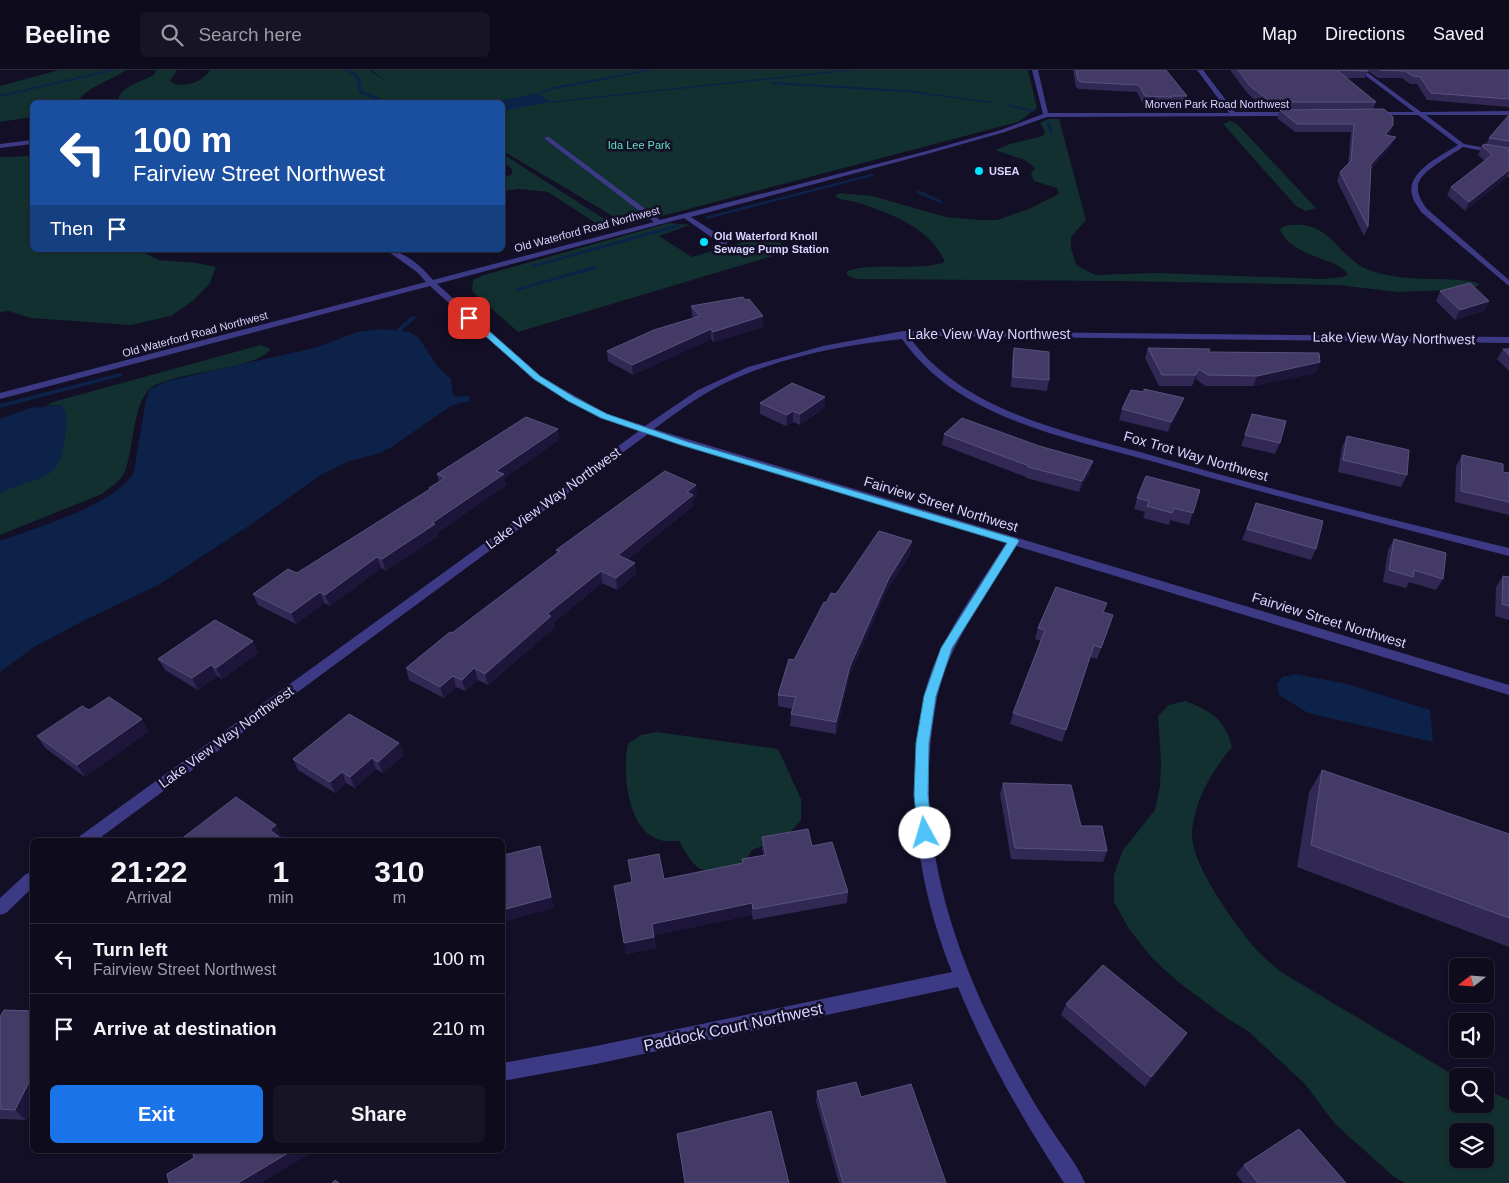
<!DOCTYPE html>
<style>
:root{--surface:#0e0b1c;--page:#171425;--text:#f1f3f6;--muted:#9b9ba3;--line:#2e2b3b;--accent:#1a73e8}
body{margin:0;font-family:Arial,sans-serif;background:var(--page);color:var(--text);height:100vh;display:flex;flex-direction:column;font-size:19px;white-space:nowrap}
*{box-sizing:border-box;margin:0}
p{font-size:16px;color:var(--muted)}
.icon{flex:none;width:28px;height:28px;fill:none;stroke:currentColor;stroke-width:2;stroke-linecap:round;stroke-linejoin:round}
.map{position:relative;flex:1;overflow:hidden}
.details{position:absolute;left:30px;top:768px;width:475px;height:315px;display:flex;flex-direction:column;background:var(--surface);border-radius:8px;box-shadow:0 1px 4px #0004,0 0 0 1px var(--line)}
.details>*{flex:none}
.hud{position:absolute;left:30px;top:30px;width:475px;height:152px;border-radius:8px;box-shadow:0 1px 4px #0004,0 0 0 1px var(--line);background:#1a4fa0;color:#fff;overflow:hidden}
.needle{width:32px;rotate:253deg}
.buttons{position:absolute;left:1449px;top:888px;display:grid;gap:10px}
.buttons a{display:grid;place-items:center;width:45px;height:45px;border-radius:8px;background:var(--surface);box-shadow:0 1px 4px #0004,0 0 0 1px var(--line);font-size:25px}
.pin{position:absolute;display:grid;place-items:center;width:42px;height:42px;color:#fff;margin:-21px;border-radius:10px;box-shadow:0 2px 8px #0006}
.me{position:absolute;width:55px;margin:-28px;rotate:354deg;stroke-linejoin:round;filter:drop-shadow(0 0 4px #0008)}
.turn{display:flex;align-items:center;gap:18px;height:105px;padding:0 20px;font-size:22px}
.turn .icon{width:65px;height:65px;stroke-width:2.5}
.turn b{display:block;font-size:35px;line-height:42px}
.then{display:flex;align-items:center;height:48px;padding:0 20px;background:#0003;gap:10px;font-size:19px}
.eta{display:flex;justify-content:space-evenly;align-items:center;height:85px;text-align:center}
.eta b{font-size:30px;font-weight:700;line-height:35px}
.primary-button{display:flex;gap:10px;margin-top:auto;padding:10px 20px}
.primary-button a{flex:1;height:58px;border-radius:8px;background:var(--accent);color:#fff;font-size:20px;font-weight:700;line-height:58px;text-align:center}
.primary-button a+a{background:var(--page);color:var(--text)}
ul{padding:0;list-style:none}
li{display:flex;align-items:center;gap:15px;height:70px;padding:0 20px;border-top:1px solid var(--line)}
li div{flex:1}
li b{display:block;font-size:19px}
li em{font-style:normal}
header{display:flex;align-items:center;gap:30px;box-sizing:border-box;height:70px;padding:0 25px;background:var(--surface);border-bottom:1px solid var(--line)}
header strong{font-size:24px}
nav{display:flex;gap:28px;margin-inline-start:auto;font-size:18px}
.search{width:350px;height:45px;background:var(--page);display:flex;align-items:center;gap:12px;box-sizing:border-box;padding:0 18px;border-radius:8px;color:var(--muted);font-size:19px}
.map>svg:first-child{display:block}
.green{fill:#12302f;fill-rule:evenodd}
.water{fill:#0c2248}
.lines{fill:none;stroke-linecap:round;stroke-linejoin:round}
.stream{fill:#0c2248;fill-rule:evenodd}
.minor{fill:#3d3a85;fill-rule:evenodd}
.wall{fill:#312854}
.shaded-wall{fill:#1d163a}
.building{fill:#433a66;stroke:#5a527e}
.route{fill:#4fc3f7;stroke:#337fa1}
.poi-dot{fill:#00e5ff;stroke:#130f26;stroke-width:2}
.labels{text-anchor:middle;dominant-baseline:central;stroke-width:5;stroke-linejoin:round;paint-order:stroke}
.far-street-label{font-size:11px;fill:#d9d4ff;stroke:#130f26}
.far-park-label{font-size:11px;fill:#5fe0c0;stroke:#130f26}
.far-poi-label{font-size:11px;font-weight:bold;fill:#d9d4ff;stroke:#130f26;text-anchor:start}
.street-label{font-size:14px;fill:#d9d4ff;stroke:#130f26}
.near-street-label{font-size:16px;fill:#d9d4ff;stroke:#130f26}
</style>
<header>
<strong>Beeline</strong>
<div class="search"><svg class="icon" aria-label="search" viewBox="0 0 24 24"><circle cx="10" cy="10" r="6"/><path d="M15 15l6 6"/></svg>Search here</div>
<nav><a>Map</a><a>Directions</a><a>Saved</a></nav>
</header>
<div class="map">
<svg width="1509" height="1113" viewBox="0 0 1509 1113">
<rect width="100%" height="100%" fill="#130f26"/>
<!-- green -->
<path class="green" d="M59,0H127L89,20L75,32H32V47L0,52V16Z
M156,0H177L170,11C182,20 203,12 210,0H369L387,12L371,0H1028L1037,38L1018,52L628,155L503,81L502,32H322L310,29H300L266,32L184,30L117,32C120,16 141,12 154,5Z
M1048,49H1059L1086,150L1071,167V178L1076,195L1095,205L1157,203L1322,209L1343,207L1348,204C1336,187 1293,188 1280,160L1284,156C1332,147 1335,187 1369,200C1390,208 1416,209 1438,209C1453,210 1467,209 1480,214L1473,219L1398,222L1338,215L1118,211L857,209L848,206L846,202C870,191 916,202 945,192C931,160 897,146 865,135C855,131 845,131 835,127L839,123L872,126L946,147L980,150H997L1029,139L1059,124L1057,118L1034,111L1031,104L1035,98L1025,90L995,80L1010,74L1043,66L1045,61L1040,53Z
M1230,51L1237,54L1316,138L1306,141L1296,136L1223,54Z
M503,84L615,156L614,157L599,155L548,122L519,119L503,121V108L512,104V99L503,92Z
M32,86V180H139L159,190L196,193L216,197L210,213L194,230L171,246L130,255L31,248L9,241L0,242V87Z
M669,153L690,155L659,166L692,187L771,164L789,181L518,262L473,222L472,219L473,210L484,205Z
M261,275L270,279C258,300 175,301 152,317C132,331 134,383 124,403C120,412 109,418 102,424L0,465V423L9,419L62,335L46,336L53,332Z
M1186,631C1213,643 1224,648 1232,677C1212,701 1194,731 1192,763C1190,793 1236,856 1256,879C1263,887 1273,895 1281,902L1457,1007L1458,1034H1485V1019L1509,1030V1113H1405L1393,1106L1335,1054L1305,1014L1248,961L1228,949L1177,911L1153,889L1129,859L1114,832V805L1123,780L1155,740L1160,716L1161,691L1158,646L1169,635ZM1458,1061H1485V1089H1458Z
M657,662L778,679L801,729V750L786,767L752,780L741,798C702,803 699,807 679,771C674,771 665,772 660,770C627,761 622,701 628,674L641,665Z"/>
<!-- water -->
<path class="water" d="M538,23L549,32L503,41L502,32H492Z
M383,259L409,262L419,268L437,296L451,309L453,325L458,327L469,325L470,331L456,334L448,338L390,378L377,384L349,391L321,405L250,455L158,515L85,550L34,577L0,602V471C35,458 116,435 134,402L146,330L150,319L167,311L318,277L357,262Z
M62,335C69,348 67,354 65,369C60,415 35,406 0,423V349L30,338Z
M1296,604L1347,614L1430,640L1433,672L1308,643L1279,625L1277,614L1282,607Z"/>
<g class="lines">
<!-- stream -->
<path class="stream" d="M109,0H116L0,27V25Z
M345,0H350L359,6L362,21L382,29L383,32H379V31L359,23L356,7Z
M646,0H654L555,19L538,24L536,23L554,17Z
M844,0H857L549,33L547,32Z
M772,12L906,20L993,32L991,33L906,22L771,14Z
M1007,34L1034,40L1035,41L1033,42L1006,36Z
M1047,51L1050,52L1053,64L1049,63Z
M871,104L873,105V106L707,149L704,147Z
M917,121H921L944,132L940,133L917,123Z
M678,154L680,155V157L534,197L529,196Z
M594,196L597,198L596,199L517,221L512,220Z
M412,246L417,247L401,261H397V259Z
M120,303L122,304V306L0,338V334Z"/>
<!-- minor -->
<path class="minor" d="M1032,0H1038L1048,43H1229L1197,0H1203L1235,42H1295L1298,44L1295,46L1047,47L1005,62L927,84L691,147L727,170V174H721L684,148L437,214L540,306L607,344L645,356L698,320L748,297L823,276L903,261L1509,267V273L937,266L910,268C932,298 962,319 995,335C1047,360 1105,372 1161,388C1276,421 1393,450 1509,478V486C1389,455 1269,425 1151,391C1089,374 1025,361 969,329C942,314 919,293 902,269C841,275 776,288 721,315C697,327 676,343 654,359L1509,615V625L1016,476C990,518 961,558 943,605C937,623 935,641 932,660C916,778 958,895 1014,997C1026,1020 1040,1043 1055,1065C1065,1080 1078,1096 1085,1113H1064C1023,1050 986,986 958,917L596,994L502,1011V993L596,976L952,902C921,825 907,739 919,657C922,639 924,622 930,605C948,557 979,516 1006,473L648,364L97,770H77L80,766L639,361L601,348L534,310L430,216L0,329V323L426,212L417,202L386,180C404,180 422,197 433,210L654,152L545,69V67H549L660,150L923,82L1001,60L1043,44Z
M1358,0H1364L1421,42L1509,41V45H1426L1464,74L1509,82V86L1463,77C1452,85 1418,102 1418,116C1417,125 1422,132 1427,139L1509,210V216L1421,142C1419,137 1414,133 1413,128C1403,103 1441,86 1458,75L1418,45H1371L1373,42H1414Z
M32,70V74L0,78V74Z
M32,802V818L6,843L0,845V828L26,804Z"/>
</g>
<!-- wall -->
<path class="wall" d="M1073,0H1166L1187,26L1185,33H1170V35L1143,34L1137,22L1079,19L1076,17Z
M1230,0H1509V37L1427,30L1417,14H1410L1402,8H1378L1368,1L1365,8H1346L1376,32L1373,39L1390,64L1388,65L1392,75L1371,99L1368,157L1364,166L1337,111L1340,102L1348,94L1351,62H1295L1277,48L1280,40H1268L1248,24Z
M1509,45V107H1507L1465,141L1447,125L1451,117L1485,91L1478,85L1482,76L1486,74L1489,68Z
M1440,221L1489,231L1484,241L1455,250L1436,231Z
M691,236L763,257L714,272L711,269L633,305L608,291L607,281L694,248L692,246Z
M1014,278L1049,310L1047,321L1011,317L1012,289Z
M1148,278L1210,279L1209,282L1320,292L1315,303L1253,316H1205L1196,309L1192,316H1159L1145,288Z
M1503,279H1509V301L1497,289Z
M1143,322L1180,339L1168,362L1119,350L1122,339Z
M825,327L824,338L800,355L793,352L786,356L760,344V333Z
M1252,344L1280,373L1275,384L1241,376Z
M558,359L559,370L504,408L506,415L437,463L438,466L386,501L381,498L330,536L324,533L296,554L258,535L253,524L297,503L429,420V418L439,412L437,404Z
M944,364L1090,402L1079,422L1026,408V407L942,375Z
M1347,366L1407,405L1401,417L1338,402L1342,377Z
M1462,385L1503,402L1509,403V445L1455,432L1456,396Z
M1200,420L1189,455L1170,450L1169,455L1143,448L1145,442L1134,439L1137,428Z
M697,426L693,429V436L628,489L636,504L617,520L602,513L553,553L554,558L488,615L478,610L465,621L456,617L444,628L409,610L406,598L557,484L556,480Z
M1256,433L1316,479L1311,490L1242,470Z
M1394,469L1443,509L1436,520L1409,512L1406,518L1383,512L1388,480Z
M911,483L887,520L849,607L836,664L790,656L791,644L792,639L778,636V625L794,590L826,533L836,524Z
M1503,506L1509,507V550L1495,546L1496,517Z
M1104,542L1113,545L1110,556L1097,589L1090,587L1062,672L1010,654L1013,643L1041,571L1035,569L1038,558Z
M253,571L258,583L222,609L217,606L198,620L165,600L158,589Z
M89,640L149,661L85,707L45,678L37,666Z
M399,673L404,685L383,703L376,699L355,718L346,713L335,723L298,700L293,689Z
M1322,700L1509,764V877L1297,797L1309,722Z
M1003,713L1081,756L1107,781L1103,792L1011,789L1000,724Z
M762,767L812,776L848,822L847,833L753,850L752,845L654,865L656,878L626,884L614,816L664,809L742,793V789L763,785L762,778Z
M1066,934L1187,963L1181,973L1145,1017L1061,945Z
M32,941V1038L26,1050L0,1049V947Z
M817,1021L861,1027L946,1113H839L816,1031Z
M1244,1095L1346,1113H1243L1236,1104Z"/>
<!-- shaded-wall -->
<path class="shaded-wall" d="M1393,55L1390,64L1381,73L1385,65Z
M1396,67L1392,75L1368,103L1371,94Z
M1509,100V102L1507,107L1465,141L1469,132Z
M1489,231L1484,241L1455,250L1460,240Z
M763,246V257L714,272L713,262Z
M711,259V269L633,305L632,295Z
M1320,292L1315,303L1253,316L1257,306Z
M1199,299L1196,309L1192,316L1196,305Z
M825,327L824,338L800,355V344Z
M1184,328L1180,339L1168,362L1171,352Z
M793,341V352L786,356L787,345Z
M558,359L559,370L504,408L506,415L437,463L438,466L386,501L382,489L432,453L496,401Z
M1093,391L1090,402L1079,422L1082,411Z
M696,415L697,426L693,429V436L619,496L618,485L687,422Z
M912,471L911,483L887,520L849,607L836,664V652L850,596L889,508Z
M377,487L381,498L330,536L325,525Z
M635,493L636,504L617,520L616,508Z
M601,501L602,513L553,553L554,558L488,615L485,604L547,544Z
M320,522L324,533L296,554L291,543Z
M1113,545L1110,556L1097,589Z
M253,571L258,583L222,609L216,598Z
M211,595L217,606L198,620L192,608Z
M474,598L478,610L465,621L462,610Z
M453,606L456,617L444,628L440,617Z
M142,649L149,661L85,707L77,695Z
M399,673L404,685L383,703L378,692Z
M372,688L376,699L355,718L350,707Z
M342,702L346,713L335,723L330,712Z
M276,755L282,767L278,770L270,760Z
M543,787L554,838L502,852V840Z
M752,833V845L654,865L652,854Z
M654,867L656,878L626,884L624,873Z
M1187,963L1181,973L1145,1017L1151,1007Z
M32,1006V1038L26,1050L15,1040Z
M293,1080H306L308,1085L261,1113H238Z"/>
<!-- building -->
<path class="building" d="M1076,0H1166L1187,26H1171L1172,27L1145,26L1139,15L1081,12L1078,10Z
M1238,0H1367L1368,1L1337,0L1376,32H1271L1250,16Z
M1380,0H1509V29L1431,23L1420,7L1413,6L1405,1Z
M1384,39L1393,47V55L1385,65L1396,67L1371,94L1368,157L1340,102L1351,91L1354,54H1297L1280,40Z
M1509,45V71L1489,68Z
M1484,74L1509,78V100L1469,132L1451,117L1492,85L1482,76Z
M1470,213L1489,231L1460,240L1440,221Z
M743,227L745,230L749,229L763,246L713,262L711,259L632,295L607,281L654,260L700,246L691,236Z
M1014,278L1049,282V310L1013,307Z
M1148,278L1210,279L1208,282L1319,283L1320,292L1257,306L1208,305L1199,299L1196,305H1162Z
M1503,279H1509V285Z
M792,313L825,327L800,344L793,341L787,345L760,333Z
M1144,319L1184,328L1171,352L1122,339L1131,320L1144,322Z
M1252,344L1286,351L1280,373L1245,365Z
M526,347L558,359L496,401L504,404L432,453L435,454L382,489L377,487L325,525L320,522L291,543L253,524L288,499L297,503L430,419L429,418L445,408L437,404Z
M962,348L1039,376L1093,391L1082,411L1028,397L1029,396L944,364Z
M1347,366L1409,380L1407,405L1343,390Z
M1462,385L1503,394V402L1509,403V432L1461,421Z
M665,401L696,415L687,422L693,425L618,485L635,493L616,508L601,501L547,544L551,546L485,604L474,598L462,610L453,606L440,617L406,598L450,562L452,563L560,481L556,480Z
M1146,406L1200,420L1193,443L1174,438L1172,443L1147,436L1149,431L1137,428Z
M1256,433L1323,451L1316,479L1247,459Z
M879,461L912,471L889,508L850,596L836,652L791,644L796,627L778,625L789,589L794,590L824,532L826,533L831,523L836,524Z
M1394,469L1446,483L1443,509L1414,500L1413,507L1389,500Z
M1503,506L1509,507V536L1502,534Z
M1056,517L1107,533L1103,542L1113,545L1101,578L1094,575L1066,660L1013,643L1045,560L1038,558Z
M215,550L253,571L216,598L211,595L192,608L158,589Z
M109,627L142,649L77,695L37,666L82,636L89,640Z
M349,644L399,673L378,692L372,688L350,707L342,702L330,712L293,689Z
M1322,700L1509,764V848L1311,775Z
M1003,713L1071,715L1081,756H1102L1107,781L1015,778Z
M236,727L276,755L270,760L283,770H180Z
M808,759L812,776L832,772L848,822L753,839L752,833L652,854L654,867L624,873L614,816L632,812L628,790L659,784L664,809L743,793L742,789L766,785L762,767Z
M540,776L551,827L502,840V778L504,785Z
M1103,895L1187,963L1151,1007L1066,934Z
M4,940L32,941V1006L15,1040L0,1039V947Z
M856,1012L861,1027L911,1014L946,1113H843L817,1021Z
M771,1041L789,1113H685L677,1064Z
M1299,1059L1346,1113H1258L1244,1095Z
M192,1080H293L238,1113H169L167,1104L194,1088Z
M335,1110L339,1113H332Z"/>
<!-- route -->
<path class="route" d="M466,246H472L540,306L574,327L607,344L688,372L1017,469L1019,471L952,578L936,626L929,673L928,725L932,763L930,767L925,769L920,767L918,763L914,725L916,673L924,626L941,578L1007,473L681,375L601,348L568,331L534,309L466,249Z"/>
<!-- markers -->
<g class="poi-dot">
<circle cx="979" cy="101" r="5"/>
<circle cx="704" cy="172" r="5"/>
</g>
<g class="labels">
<!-- far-street labels -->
<g class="far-street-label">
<text x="1217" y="34">Morven Park Road Northwest</text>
<text transform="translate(587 159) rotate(-15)">Old Waterford Road Northwest</text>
<text transform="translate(195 264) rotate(-15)">Old Waterford Road Northwest</text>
</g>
<!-- far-park labels -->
<g class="far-park-label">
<text x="639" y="75">Ida Lee Park</text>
</g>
<!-- far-poi labels -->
<g class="far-poi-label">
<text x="989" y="101">USEA</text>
<text x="714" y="166">Old Waterford Knoll<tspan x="714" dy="13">Sewage Pump Station</tspan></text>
</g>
<!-- street labels -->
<g class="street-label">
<text x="989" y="264">Lake View Way Northwest</text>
<text transform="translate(1394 268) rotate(1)">Lake View Way Northwest</text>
<text transform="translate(1196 386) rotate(16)">Fox Trot Way Northwest</text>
<text transform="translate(553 428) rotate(-36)">Lake View Way Northwest</text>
<text transform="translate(941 434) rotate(17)">Fairview Street Northwest</text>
<text transform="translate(1329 550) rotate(17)">Fairview Street Northwest</text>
<text transform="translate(226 667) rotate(-36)">Lake View Way Northwest</text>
</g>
<!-- near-street labels -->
<g class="near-street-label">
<text transform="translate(733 957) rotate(-12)">Paddock Court Northwest</text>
</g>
</g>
</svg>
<div class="buttons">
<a><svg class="needle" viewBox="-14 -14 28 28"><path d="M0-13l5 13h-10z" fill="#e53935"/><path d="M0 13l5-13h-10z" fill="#9b9ba3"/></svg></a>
<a><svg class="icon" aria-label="sound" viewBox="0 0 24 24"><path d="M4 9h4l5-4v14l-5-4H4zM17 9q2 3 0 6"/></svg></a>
<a><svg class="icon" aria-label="search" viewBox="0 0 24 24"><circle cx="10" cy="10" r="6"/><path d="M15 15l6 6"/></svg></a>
<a><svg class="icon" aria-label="layers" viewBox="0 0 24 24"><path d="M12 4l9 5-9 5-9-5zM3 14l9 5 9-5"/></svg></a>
</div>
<div class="pin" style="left:469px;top:248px;background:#d93025"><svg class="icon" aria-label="arrive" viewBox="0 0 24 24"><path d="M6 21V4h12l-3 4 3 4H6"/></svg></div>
<svg class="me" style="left:925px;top:763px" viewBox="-20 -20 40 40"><circle r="19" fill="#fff"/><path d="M0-13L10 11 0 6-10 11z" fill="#4fc3f7"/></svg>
<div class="hud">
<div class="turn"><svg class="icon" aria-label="left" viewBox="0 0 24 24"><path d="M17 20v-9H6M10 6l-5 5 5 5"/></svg><div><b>100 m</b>Fairview Street Northwest</div></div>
<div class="then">Then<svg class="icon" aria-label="arrive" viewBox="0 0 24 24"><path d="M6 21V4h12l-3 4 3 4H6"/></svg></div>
</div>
<section class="details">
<div class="eta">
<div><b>21:22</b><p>Arrival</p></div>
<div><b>1</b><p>min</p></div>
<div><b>310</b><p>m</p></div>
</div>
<ul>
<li><svg class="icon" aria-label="left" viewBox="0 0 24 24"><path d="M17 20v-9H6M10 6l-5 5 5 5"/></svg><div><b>Turn left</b><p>Fairview Street Northwest</p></div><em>100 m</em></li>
<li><svg class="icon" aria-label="arrive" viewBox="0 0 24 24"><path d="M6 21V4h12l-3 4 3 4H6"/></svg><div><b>Arrive at destination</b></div><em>210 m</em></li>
</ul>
<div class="primary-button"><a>Exit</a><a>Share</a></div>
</section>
</div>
